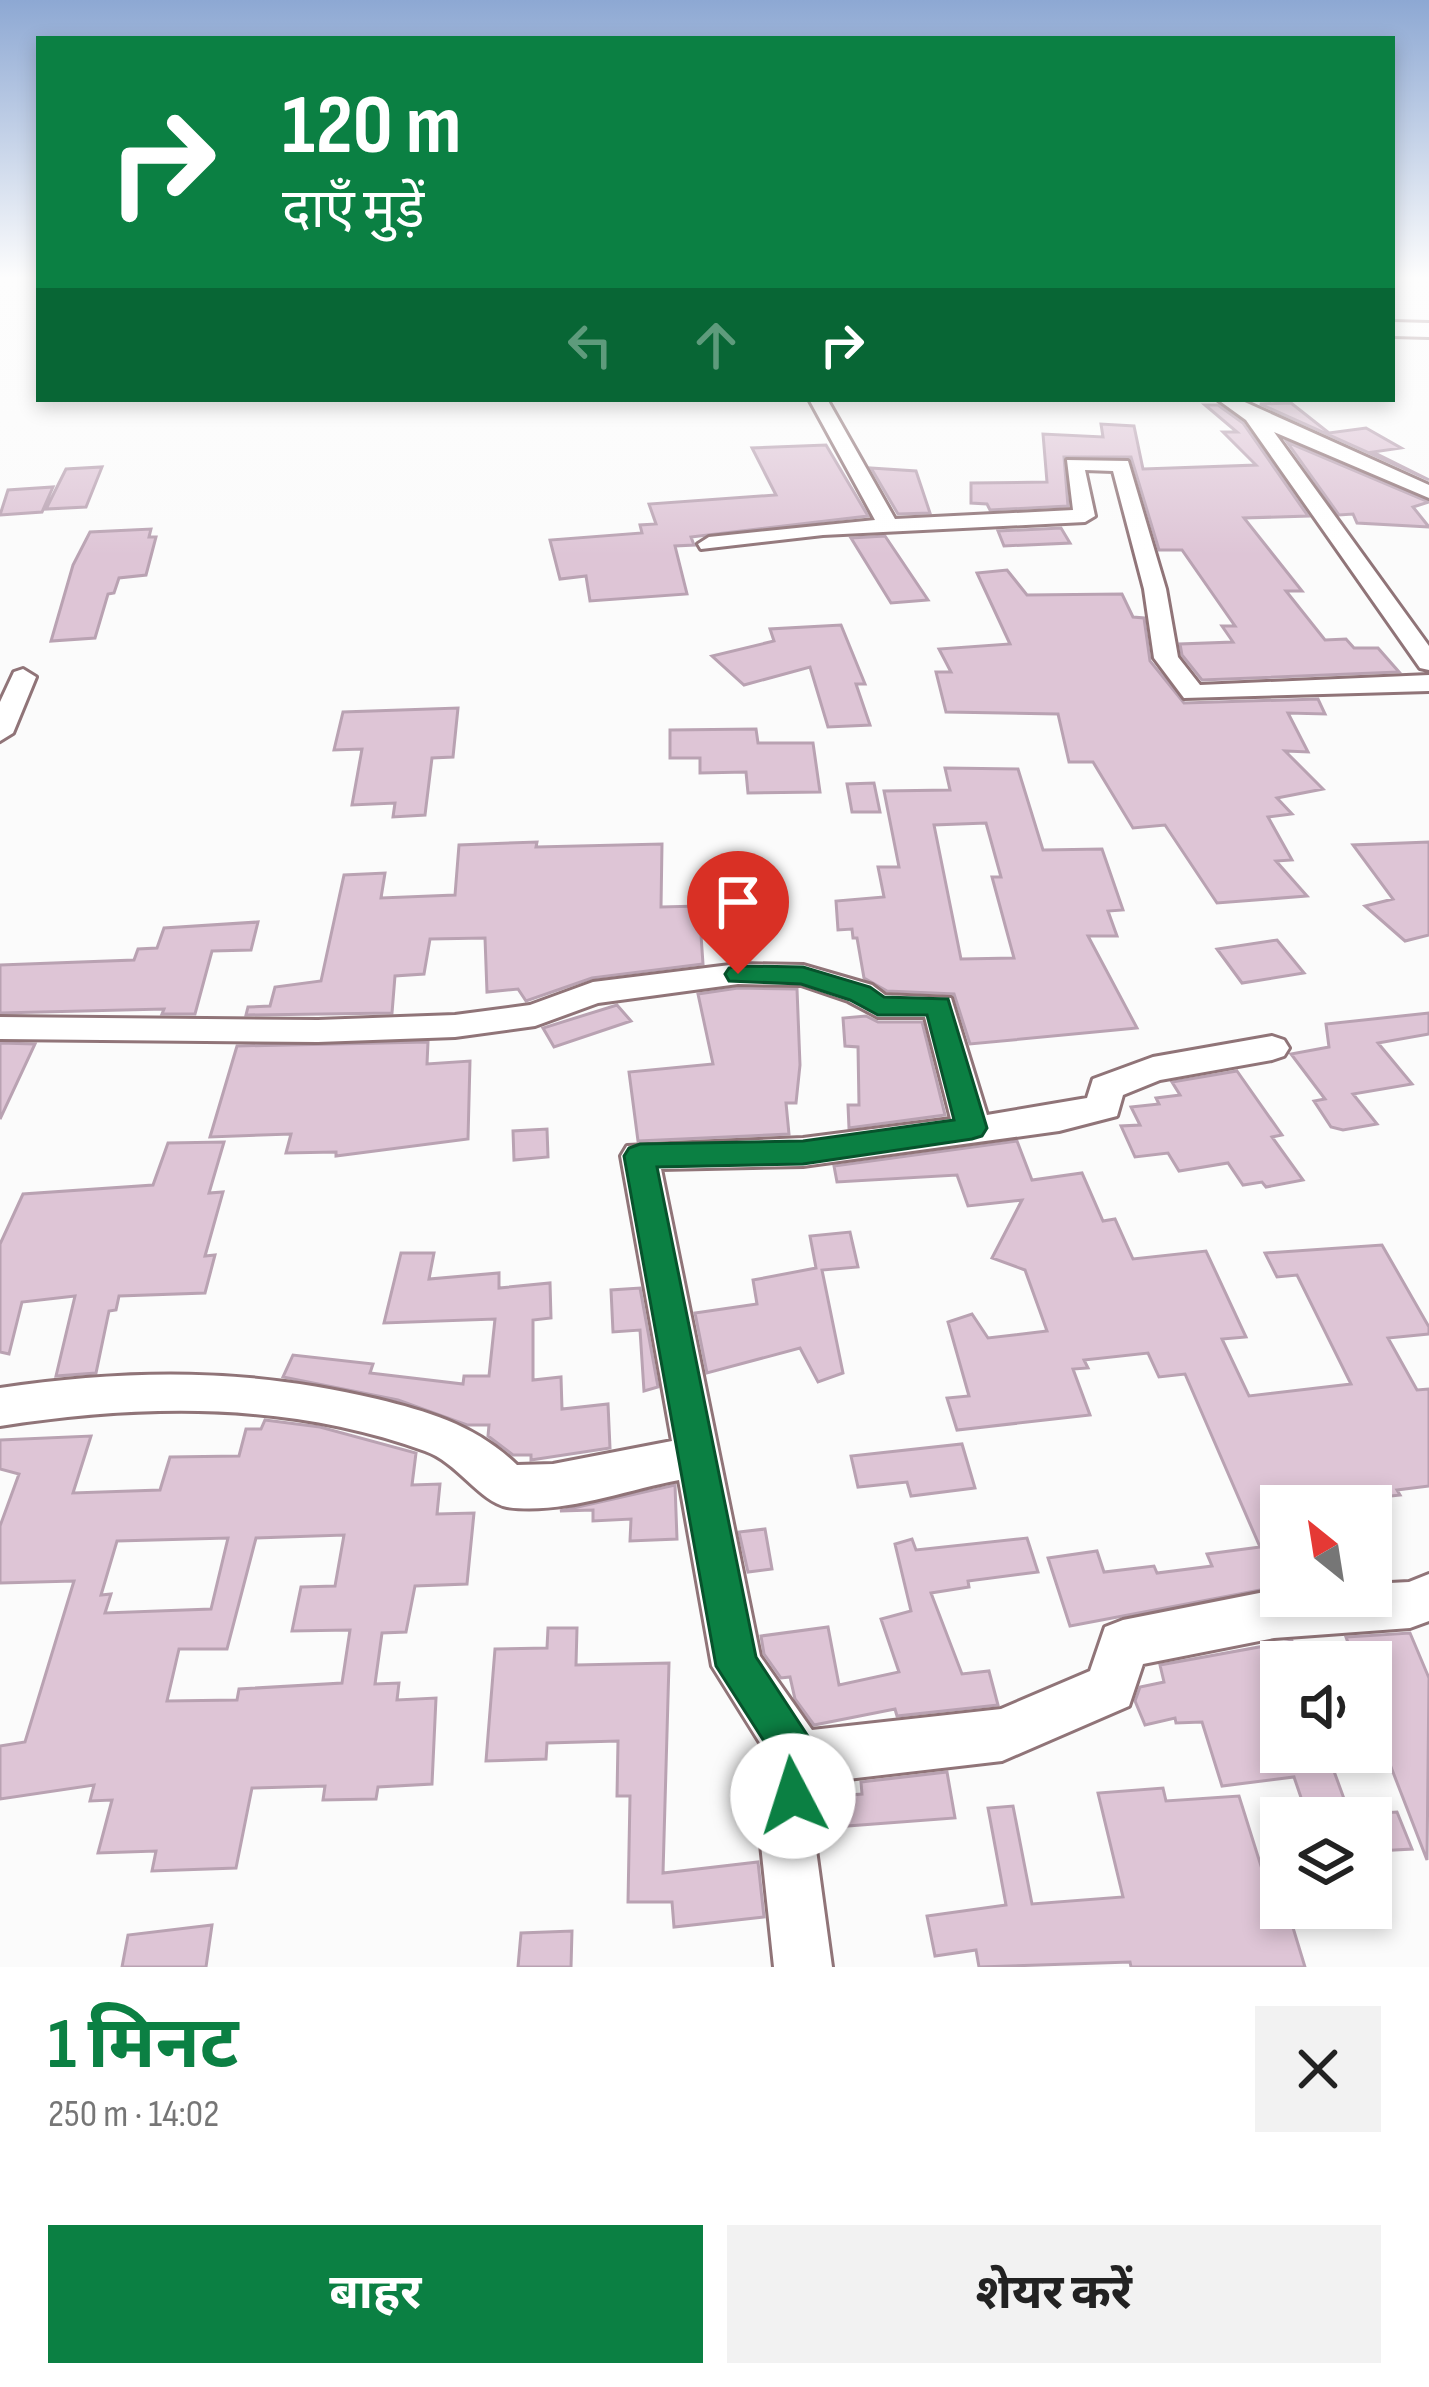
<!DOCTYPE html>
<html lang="hi">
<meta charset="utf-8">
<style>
:root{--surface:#fff;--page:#f2f2f2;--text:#222;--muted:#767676;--accent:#0b8043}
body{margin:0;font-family:"Sofia Sans Condensed","Noto Sans Devanagari",sans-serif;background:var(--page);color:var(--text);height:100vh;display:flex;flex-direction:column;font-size:45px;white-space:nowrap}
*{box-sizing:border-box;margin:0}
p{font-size:39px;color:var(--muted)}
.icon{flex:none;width:66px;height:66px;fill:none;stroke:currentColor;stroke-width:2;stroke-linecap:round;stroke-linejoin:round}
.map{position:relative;height:1967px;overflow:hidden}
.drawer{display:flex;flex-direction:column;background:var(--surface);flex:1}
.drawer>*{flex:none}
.top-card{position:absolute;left:36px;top:36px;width:1359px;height:366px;border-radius:0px;box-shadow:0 6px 18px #0003;background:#0b8043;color:#fff;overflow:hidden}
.needle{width:78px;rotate:330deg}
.buttons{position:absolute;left:1260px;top:1485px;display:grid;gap:24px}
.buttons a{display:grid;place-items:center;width:132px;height:132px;border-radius:0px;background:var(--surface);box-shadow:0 6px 18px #0003;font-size:60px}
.pin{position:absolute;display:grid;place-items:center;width:102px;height:102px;color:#fff;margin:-123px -51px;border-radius:50% 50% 50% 0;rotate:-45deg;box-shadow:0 0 12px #0007}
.pin .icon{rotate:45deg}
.me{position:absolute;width:132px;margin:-66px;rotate:355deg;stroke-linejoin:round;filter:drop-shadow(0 0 9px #0008)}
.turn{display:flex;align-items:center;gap:42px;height:252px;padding:0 48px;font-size:54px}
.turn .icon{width:156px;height:156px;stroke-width:2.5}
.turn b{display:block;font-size:84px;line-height:102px}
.lanes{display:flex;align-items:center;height:114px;padding:0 48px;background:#0003;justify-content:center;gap:60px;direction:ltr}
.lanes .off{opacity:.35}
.round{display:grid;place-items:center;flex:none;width:126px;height:126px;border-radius:0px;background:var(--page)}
.summary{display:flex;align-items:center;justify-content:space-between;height:204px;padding:0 48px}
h1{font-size:72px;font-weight:700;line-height:90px;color:var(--accent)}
.primary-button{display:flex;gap:24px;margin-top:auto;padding:24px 48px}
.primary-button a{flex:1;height:138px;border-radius:0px;background:var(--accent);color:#fff;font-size:48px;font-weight:700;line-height:138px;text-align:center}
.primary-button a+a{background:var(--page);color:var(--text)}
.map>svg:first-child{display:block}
.building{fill:#dec5d6;stroke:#b9a2b2;stroke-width:3;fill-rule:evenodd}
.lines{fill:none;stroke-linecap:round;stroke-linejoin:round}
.street-casing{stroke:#907478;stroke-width:6}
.secondary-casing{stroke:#907478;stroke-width:6}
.street{fill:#fff;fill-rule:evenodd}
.secondary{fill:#fff;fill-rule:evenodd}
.route{fill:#0b8043;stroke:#07532c;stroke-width:3}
</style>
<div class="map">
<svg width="1429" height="1967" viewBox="0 0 1429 1967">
<rect width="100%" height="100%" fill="#fbfbfb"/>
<!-- building -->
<path class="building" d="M1291,403L1329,433L1366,428L1401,448L1373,452L1429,480L1260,404Z
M1205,405H1218L1243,423L1308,516L1244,518L1302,591H1286L1325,640L1346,639L1354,648H1378L1399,672L1202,680L1182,655L1180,644L1233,642L1222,626H1235L1182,550H1159L1131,457H1064L1068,506L990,510L987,504L971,503V483L1047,482L1043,434L1103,437L1101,424L1134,426L1143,469L1256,465L1223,432H1237Z
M1287,442L1429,502L1413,507L1429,527L1357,523L1353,514L1339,515Z
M826,445L868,516L691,537L694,545L675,546L687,594L590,601L586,576L560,579L550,540L642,533L640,525L656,524L649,504L776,495L752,448Z
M102,467L86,507L46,509L66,469Z
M871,468L916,471L930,513L898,514Z
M53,487L42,512L0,515L8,490Z
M1061,528L1070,543L1004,546L998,531Z
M151,529L149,537H156L146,575L119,578L114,593L108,594L95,638L51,641L73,565L90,532Z
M885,536L928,600L891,603L851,538Z
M1007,570L1027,595L1122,594L1133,617L1144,618L1150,661L1184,703L1318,699L1325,714L1288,713L1308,752L1285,751L1323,789L1277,798L1292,814L1268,817L1292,860L1276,861L1307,896L1217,903L1165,825L1133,828L1093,762H1069L1058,714L946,712L936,672H951L939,649L1010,644L977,573Z
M841,625L865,684H856L870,725L828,727L810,667L744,685L712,656L774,641L770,629Z
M458,708L453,757L432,758L425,815L393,817L395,803L352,805L362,749L334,750L343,712Z
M756,729L758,743H813L820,792L748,793L746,772L700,773V758H670V730Z
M945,768L1018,769L1043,850L1102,849L1123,910L1108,911L1117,936H1088L1137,1028L970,1044L954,994L887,991L864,978L857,938H853L852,929L838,930L836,901L884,897L878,867H899L884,791L950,790ZM986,823L1001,877H992L1014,958L961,959L934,825Z
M874,783L880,812H852L847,784Z
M537,842L536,847L662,844L661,907L699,906L703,964L592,978L526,1001L518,989L487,992L485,938L430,939L424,974L395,976L392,1013L246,1015L248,1007L270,1006L275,987L321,981L344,875L385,873L381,898L455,895L459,845Z
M1429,842V935L1405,941L1365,906L1393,899L1353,845Z
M258,922L251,950L212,951L195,1014H162L164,1009L0,1013V965L134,960L138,949L157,948L164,928Z
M1277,940L1304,973L1242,983L1217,949Z
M738,988L797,989L800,1065L796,1103H786L789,1134L638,1141L629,1072L713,1064L698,994Z
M617,1005L631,1021L554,1047L543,1028Z
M1429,1013V1034L1378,1043L1412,1084L1353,1094L1377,1124L1343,1130L1331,1127L1314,1101L1325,1099L1291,1054L1329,1047L1326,1024Z
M866,1016L878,1022H922L945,1115L849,1128L848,1105H859L858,1047L845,1046L843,1018Z
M428,1042L427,1064L470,1061L468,1139L336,1156V1152L286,1153L291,1134L210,1137L237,1046Z
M0,1043L35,1044L0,1119Z
M1237,1071L1282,1135L1272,1137L1303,1180L1266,1187L1262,1182L1243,1185L1228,1163L1179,1171L1168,1153L1135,1157L1121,1126L1140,1125L1131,1107L1159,1104L1156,1098L1180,1095L1172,1082Z
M547,1129L548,1157L514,1160L513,1131Z
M1017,1141L1032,1180L1082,1173L1103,1221L1115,1219L1133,1259L1206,1251L1246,1337L1222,1339L1249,1396L1351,1384L1297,1275L1277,1277L1265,1253L1382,1245L1429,1327V1334L1388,1338L1417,1390L1429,1389V1486L1397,1490L1400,1495L1355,1500L1353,1495L1281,1506V1586L1070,1626L1048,1558L1097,1551L1104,1572L1154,1566L1157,1573L1212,1566L1207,1554L1260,1547L1185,1374L1159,1377L1148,1353L1084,1360L1088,1368L1073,1369L1090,1415L957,1430L947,1398L969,1396L948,1322L972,1314L988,1338L1047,1331L1025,1270L992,1258L1022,1200L968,1206L957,1175L837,1182L834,1166Z
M224,1142L209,1193L223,1192L205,1256L215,1255L205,1293L119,1296L116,1310L109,1311L96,1373L56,1376L75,1296L22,1302L9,1354L0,1352V1244L23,1194L153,1185L168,1143Z
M850,1232L858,1267L822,1270L843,1373L818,1382L800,1348L707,1373L695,1313L757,1304L753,1280L816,1268L810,1236Z
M401,1253H434L429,1279L499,1273V1288L550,1283L551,1318L533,1320V1380L561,1377L562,1409L608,1404L610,1448L531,1460V1455H513L488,1436L489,1425H467L398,1400L283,1377L293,1355L373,1364L370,1373L463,1384L464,1376H489L495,1319L384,1323Z
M640,1288L658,1387L644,1391L640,1330L613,1332L611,1290Z
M265,1420L320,1427L416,1453L412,1485L440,1484L437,1514L474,1513L467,1584L415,1586L406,1632L382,1633L375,1684L399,1683L397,1700L436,1698L432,1784L378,1787L376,1799L323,1800L325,1786L252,1788L236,1868L152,1871L156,1851L98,1853L112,1800L90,1801L94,1785L0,1799V1746L25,1742L74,1581L0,1583V1526L19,1474L0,1469V1440L91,1436L73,1493L160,1490L170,1457L239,1456L246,1429H261ZM344,1535L335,1586L301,1587L292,1631L350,1630L342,1683L239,1689L237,1700L167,1701L179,1649H227L256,1538ZM228,1538L211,1609L105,1613L111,1594L101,1595L117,1541Z
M962,1444L975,1488L911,1496L907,1482L858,1487L851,1456Z
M675,1485L677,1539L630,1541L631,1519L593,1521V1510L560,1511Z
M765,1529L772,1569L748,1572L739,1532Z
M1027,1538L1038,1572L968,1581L969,1587L931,1593L962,1674L989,1671L998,1705L897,1716L895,1709L814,1725L795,1699L790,1677L781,1678L764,1654L761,1636L828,1627L839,1685L899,1672L881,1619L911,1611L895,1544L912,1539L916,1550Z
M548,1628H577L576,1665L669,1663L663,1873L758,1862L764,1917L674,1927L672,1902H628L630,1796H617L618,1741L547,1743L546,1759L486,1761L495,1649L547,1648Z
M1410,1633L1429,1678L1427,1860L1379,1736H1384L1371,1702V1662H1355L1346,1637Z
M1292,1641L1300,1662H1281V1752H1327L1351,1818H1308L1294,1777L1222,1786L1202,1722L1176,1723L1175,1718L1145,1725L1135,1701L1140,1687L1164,1682L1160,1665Z
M947,1772L955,1818L820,1828L824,1797L862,1794L861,1782Z
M1163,1788L1166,1801L1239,1796L1261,1866L1277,1865L1281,1908H1287L1305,1967H1131L1130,1962L979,1967L976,1950L935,1956L927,1916L1006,1905L988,1808L1013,1806L1032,1904L1123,1897L1098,1793Z
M1397,1812L1412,1849L1377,1851L1371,1818L1364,1814Z
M212,1925L206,1967H122L128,1935Z
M572,1931L571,1967H518L521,1933Z"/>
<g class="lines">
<!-- street casing -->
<g class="street-casing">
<path id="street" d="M809,399H827L895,519L1073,510L1067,460L1128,461L1166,589L1178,657L1200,685L1429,675V691L1184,698L1154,658L1144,589L1113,471L1085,470L1095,516L1085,522L823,535L701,549L698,544L709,537L875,520Z
M1217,399H1238L1429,485V498L1274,432L1429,646V670L1420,668L1246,420Z
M23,669L36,677L13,733L0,741V702L14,672Z
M738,964L803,965L872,985L885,995L951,998L987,1115L1087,1098L1093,1079L1153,1057L1272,1036L1284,1040L1289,1048L1284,1056L1272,1060L1160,1080L1123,1095L1117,1116L1059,1131L803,1166L661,1169L760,1656L812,1730L1001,1709L1090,1671L1105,1627L1123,1620L1274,1590H1281V1596H1371V1584L1409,1582L1429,1574V1621L1410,1628L1274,1638L1143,1664L1129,1706L1002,1761L822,1782L814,1835L832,1967H774L760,1835L772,1762L712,1666L679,1480C626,1490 561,1515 507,1507C480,1502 457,1462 425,1451C287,1401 143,1404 0,1426V1388C129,1369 250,1368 377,1399C430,1412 477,1426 517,1465L553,1464L672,1441L621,1156L627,1146L803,1138L951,1119L925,1017H878L848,1001L801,985L738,984L598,1003L535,1026L455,1037L318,1042L0,1039V1017L318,1020L455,1015L530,1005L593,982Z"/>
</g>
<!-- secondary casing -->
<g class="secondary-casing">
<path id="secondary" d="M1392,322L1429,323V337L1392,336Z"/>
</g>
<!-- street -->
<use href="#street" class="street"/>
<!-- secondary -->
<use href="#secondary" class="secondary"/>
</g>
<!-- sky -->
<linearGradient id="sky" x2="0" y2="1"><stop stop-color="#8da8d3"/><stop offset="0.5" stop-color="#fdfdfd"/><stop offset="1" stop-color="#fdfdfd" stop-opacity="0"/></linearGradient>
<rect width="1429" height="555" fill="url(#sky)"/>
<!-- route -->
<path class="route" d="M738,966L803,967L870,987L884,997L948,999L987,1128L982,1136L972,1139L803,1164L657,1167L756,1657L821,1756L809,1811L793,1818L777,1811L771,1796L776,1760L716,1666L624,1156L629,1148L640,1144L803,1141L954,1120L927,1015H878L850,1000L801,984L729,981L725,974L729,968Z"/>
</svg>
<div class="buttons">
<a><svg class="needle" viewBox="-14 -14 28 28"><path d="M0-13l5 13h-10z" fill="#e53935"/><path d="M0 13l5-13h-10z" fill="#767676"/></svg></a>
<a><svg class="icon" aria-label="sound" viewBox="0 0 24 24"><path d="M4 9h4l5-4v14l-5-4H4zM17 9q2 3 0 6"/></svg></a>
<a><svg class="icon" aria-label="layers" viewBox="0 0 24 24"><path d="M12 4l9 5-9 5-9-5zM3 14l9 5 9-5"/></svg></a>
</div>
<div class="pin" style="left:738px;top:974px;background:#d93025"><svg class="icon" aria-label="arrive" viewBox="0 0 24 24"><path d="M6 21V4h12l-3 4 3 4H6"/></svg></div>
<svg class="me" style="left:793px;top:1796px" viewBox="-20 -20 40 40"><circle r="19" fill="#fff"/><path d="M0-13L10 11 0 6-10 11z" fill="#0b8043"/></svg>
<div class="top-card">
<div class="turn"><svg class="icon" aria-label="right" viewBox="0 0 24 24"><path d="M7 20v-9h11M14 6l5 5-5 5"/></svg><div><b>120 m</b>दाएँ मुड़ें</div></div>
<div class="lanes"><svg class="icon off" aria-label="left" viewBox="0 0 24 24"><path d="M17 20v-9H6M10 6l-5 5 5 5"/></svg><svg class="icon off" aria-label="ahead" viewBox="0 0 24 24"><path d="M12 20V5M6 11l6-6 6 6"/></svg><svg class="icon" aria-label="right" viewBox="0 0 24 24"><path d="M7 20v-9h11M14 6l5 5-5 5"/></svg></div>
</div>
</div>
<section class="drawer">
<div class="summary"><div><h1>1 मिनट</h1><p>250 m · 14:02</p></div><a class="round"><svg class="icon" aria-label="close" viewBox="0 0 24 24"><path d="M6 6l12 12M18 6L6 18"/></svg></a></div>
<div class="primary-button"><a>बाहर</a><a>शेयर करें</a></div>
</section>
